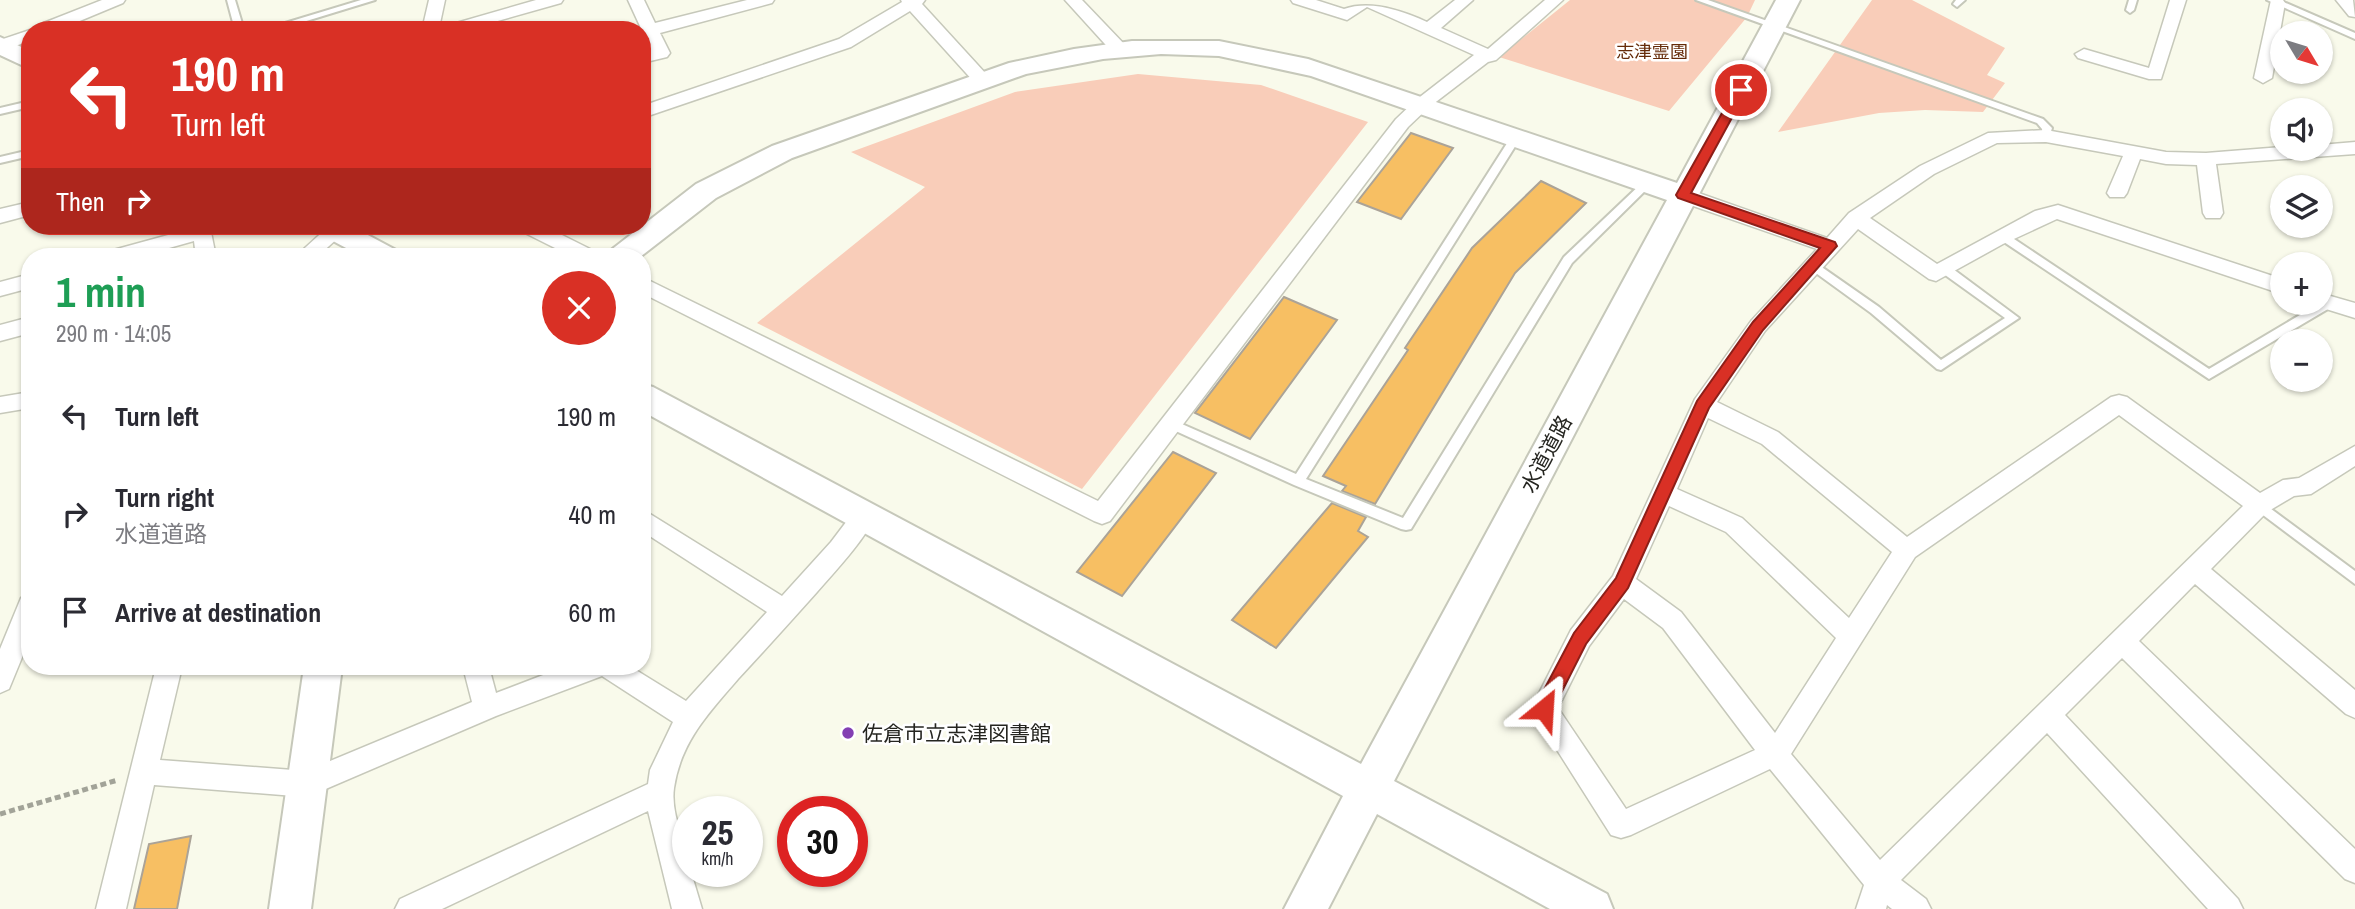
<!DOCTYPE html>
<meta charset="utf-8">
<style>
:root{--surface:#fff;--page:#f7f7f7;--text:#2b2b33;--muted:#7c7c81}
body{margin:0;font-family:"Archivo Narrow","Noto Sans JP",sans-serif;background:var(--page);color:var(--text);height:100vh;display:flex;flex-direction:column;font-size:26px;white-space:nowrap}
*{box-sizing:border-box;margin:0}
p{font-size:23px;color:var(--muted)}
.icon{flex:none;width:38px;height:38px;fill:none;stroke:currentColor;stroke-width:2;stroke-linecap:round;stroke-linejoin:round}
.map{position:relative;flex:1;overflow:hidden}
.details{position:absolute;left:21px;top:248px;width:630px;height:427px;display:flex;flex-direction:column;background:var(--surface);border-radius:28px;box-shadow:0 2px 5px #0004}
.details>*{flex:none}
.guide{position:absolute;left:21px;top:21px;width:630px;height:214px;border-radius:28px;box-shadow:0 2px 5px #0004;background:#d93025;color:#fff;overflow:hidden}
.needle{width:46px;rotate:128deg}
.buttons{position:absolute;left:2270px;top:21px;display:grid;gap:14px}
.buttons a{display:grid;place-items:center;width:63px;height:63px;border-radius:50%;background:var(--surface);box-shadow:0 2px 5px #0004;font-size:35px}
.speed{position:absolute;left:672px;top:796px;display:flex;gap:14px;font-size:35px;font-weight:700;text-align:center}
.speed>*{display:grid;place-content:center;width:91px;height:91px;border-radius:50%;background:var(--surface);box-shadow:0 2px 5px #0004;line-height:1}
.speed small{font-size:18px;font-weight:400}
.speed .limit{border:10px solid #d22;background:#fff;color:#111}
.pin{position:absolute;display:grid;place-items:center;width:60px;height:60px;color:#fff;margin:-30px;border:4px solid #fff;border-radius:50%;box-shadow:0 2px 7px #0007}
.me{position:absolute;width:77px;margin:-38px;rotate:27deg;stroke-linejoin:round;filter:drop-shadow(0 0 5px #0008)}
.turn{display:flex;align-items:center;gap:24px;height:147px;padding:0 35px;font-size:32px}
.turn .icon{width:91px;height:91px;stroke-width:2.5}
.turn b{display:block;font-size:49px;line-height:60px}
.then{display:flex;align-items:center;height:66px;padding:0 35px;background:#0003;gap:14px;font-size:26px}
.round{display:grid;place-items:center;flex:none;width:74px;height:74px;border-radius:37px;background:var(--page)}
.summary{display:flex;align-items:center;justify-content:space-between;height:119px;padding:0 35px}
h1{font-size:42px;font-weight:800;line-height:52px;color:#1e9e55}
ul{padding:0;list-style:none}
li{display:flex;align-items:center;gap:21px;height:98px;padding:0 35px}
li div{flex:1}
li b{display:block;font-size:26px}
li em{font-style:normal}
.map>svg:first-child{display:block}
.green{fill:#f9cdb9}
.building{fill:#f7bf63;stroke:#aba397;stroke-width:2}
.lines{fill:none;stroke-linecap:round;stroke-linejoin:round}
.lane-casing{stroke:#c6c8ba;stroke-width:4}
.street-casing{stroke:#c6c8ba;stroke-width:3}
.secondary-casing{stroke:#c6c8ba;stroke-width:4}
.path{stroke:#a2a398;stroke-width:5;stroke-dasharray:6 3.5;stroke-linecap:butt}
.lane{fill:#fff;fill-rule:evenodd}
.street{fill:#fff;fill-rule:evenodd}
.secondary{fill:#fff;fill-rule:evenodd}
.route{fill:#d93025;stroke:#8d1f18;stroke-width:2}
.poi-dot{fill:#833fb3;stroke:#fff;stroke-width:2.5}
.labels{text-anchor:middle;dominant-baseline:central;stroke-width:5;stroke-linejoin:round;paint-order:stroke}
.far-park-label{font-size:18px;fill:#652b09;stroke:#fff}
.street-label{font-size:21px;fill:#252520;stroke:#fff}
.poi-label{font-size:21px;fill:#252520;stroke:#fff;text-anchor:start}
</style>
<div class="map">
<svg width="2355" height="909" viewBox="0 0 2355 909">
<rect width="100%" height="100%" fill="#f9faeb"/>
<!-- green -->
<path class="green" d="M1570,0H1755L1747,17L1669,111L1499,57Z
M1872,0H1912L2005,48L1987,75L2005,83L1983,112L1925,110L1879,113L1778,132Z
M1138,74L1261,85L1368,122L1082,489L757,323L925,187L851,152L1015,92Z"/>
<!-- building -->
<path class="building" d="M1411,133L1453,148L1401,219L1357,202Z
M1541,181L1586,203L1515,273L1375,504L1342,491L1346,486L1323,476L1408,350L1405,348L1472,248Z
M1284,297L1337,320L1250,439L1195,413Z
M1173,452L1216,473L1122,596L1077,572Z
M1332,503L1366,517L1358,531L1368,537L1276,648L1232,620Z
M191,836L177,909H134L149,844Z"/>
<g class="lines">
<!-- lane casing -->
<g class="lane-casing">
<path id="lane" d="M227,0H235L244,30H235Z
M361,0H375L277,30H262Z
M1696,0H1708L2043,119L2052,128L2049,138H2043L2042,129L2037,123Z
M1956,0H1965L1957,7L1953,4Z
M2129,0H2137L2134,10L2130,13L2126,10Z
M2267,0H2279L2355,33V39Z
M30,101V107L0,114V108Z
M1516,134L1521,137L1306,479L1403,518L1564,257L1644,181L1648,180L1653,183L1572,263L1411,529L1406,530L1401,529L1294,485L1167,427L1165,424L1167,421H1175L1296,474L1511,137Z
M30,150V156L0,163V157Z
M2005,233L2209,369L2325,300H2333L2335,303L2333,306L2209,379L2001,240L2000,237L2001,234Z
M1813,261L1879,307L1941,360L2005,318L1941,272L1940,269L1941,266H1949L2019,318L1941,370L1937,369L1871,313L1809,268L1808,265L1809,262Z
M2259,500L2355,571V584L2255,509L2253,505L2255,501Z"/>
</g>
<!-- street casing -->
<g class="street-casing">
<path id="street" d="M102,0H125L123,3L58,30H34L36,26Z
M429,0H445L439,28L536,0H563L561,3L466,30H422Z
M628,0H644L655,23L747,0H774L772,3L660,33L670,53L667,57L642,63V53L651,50Z
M901,0H925L922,4L987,75L990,79L987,83H975L910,11L851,47L642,118V106L839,39L902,2Z
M1065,0H1082L1126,46L1129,50L1126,54H1114Z
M1291,0H1316L1344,9C1370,0 1401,10 1427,22L1455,0H1473L1441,28L1488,49L1545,0H1563L1496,60L1488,62L1428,108L1408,127L1110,521L1102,524L1094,521L642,293V277L1098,501L1396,119L1416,100L1474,55L1367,7L1347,20L1293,3Z
M2170,0H2186L2161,79H2149L2078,58L2075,54L2084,49L2149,68Z
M2271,0H2283L2285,3L2272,78L2263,83L2254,78Z
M2336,0H2353L2355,17L2349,16Z
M30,30V41L0,51V40Z
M2046,130L2166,152L2206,153L2282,147L2320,149V145L2355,142V154L2216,164L2223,213L2220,218H2206L2203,213L2197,165L2166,164L2140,159L2127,193L2124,197H2110L2107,193L2123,156L2046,142L1997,143L1934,174L1870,218L1937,264L2035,211L2058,205L2282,279V294L2057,219L2003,244L1936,281L1929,279L1858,229L1765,331L1717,402L1778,432L1907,537L2111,397L2119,395L2127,397L2260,493L2283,480L2299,478L2355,446V466L2311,494L2294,496L2267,512L2211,569L2355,690V718L2346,714L2195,584L2139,641L2355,849V883L2345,879L2122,658L2065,715L2238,899L2243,909H2208L2047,733L1901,880L1926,899L1931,909H1892L1887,905L1886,909H1856L1864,885L1770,769L1631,835L1621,838L1611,835L1531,709L1571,630L1613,576L1695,399L1751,321L1817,249L1676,200L1673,195L1676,190H1690L1827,238L1849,213L1920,166L1988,133ZM2119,415L2243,506L1880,860L1791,754L1915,557ZM1708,418L1762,444L1892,552L1849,618L1742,518L1677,489ZM1669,506L1726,532L1836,638L1775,733L1681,612L1636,579ZM1624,599L1663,628L1755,750L1626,809L1558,708L1589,646Z
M30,202V215L0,223V209Z
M201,226L210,227L216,257H196L194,241L137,257H103L106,252Z
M329,226H351L317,257H295Z
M518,226H544L596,252L599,257H573L521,231Z
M30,274V288L0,296V282Z
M2320,293L2355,303V318L2313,305L2311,303H2320Z
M30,317V333L0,341V325Z
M30,392V408L0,413V397Z
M864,506L872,509L876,516C861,544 838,568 817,592C791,621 765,650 738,679C709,713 681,741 674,788C670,816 688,844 688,872H691L702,909H672L648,811L442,909H395L400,899L648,784L650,770L673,722L602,676L496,716L307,797L154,785L126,909H96L156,667H182L160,760L306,771L472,702L463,667H489L496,693L564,667H631L686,701L767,612L642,531V509L782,596L831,542L856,509Z
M30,595V638L9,689L0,693V649L21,598Z"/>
</g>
<!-- secondary casing -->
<g class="secondary-casing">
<path id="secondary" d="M1776,0H1800L1394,781L1607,894L1613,909H1550L1377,814L1328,909H1284L1343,796L642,411V384L653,387L1361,764L1667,200L1311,76L1219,56L1161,54L1103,59L1026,74L792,158L716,198L640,257H606L611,250L696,184L772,146L1009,63L1074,49L1132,41H1219L1308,59L1677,183Z
M0,37L30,51V69L0,55Z
M314,226H351L396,250L401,257H363L318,233Z
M304,667H342L311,909H269Z"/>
</g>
<!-- path -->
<path class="path" d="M0,814L118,780"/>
<!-- lane -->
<use href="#lane" class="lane"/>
<!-- street -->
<use href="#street" class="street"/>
<!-- secondary -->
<use href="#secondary" class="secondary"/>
</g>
<!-- route -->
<path class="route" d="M1741,86L1747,90L1691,193L1835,242L1837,246L1763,330L1709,408L1628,588L1586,644L1550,715L1544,717L1537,715L1534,709L1537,703L1574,633L1616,578L1697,401L1753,322L1820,248L1678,198L1676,195L1735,90Z"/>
<!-- markers -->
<circle class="poi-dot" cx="848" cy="733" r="7"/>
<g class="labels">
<!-- far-park labels -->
<g class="far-park-label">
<text x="1652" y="51">志津霊園</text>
</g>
<!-- street labels -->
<g class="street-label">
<text transform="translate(1546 454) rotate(-62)">水道道路</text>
</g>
<!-- poi labels -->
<g class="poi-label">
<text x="862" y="733">佐倉市立志津図書館</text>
</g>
</g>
</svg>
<div class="buttons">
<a><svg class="needle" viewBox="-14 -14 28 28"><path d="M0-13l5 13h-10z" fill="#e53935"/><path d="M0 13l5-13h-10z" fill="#7c7c81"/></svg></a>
<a><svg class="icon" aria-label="sound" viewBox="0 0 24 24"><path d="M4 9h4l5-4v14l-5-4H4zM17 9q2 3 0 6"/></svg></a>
<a><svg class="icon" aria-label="layers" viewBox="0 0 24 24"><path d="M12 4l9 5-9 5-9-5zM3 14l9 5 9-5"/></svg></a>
<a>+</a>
<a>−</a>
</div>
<div class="speed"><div>25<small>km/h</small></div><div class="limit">30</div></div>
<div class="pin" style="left:1741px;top:90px;background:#d93025"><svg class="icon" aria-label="arrive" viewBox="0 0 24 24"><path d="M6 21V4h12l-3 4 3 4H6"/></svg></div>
<svg class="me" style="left:1544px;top:709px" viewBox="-20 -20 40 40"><path d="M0-17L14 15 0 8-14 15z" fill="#d93025" stroke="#fff" stroke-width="4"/></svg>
<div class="guide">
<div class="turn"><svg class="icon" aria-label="left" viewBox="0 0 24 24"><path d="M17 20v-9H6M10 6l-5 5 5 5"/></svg><div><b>190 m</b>Turn left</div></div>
<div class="then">Then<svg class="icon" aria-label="right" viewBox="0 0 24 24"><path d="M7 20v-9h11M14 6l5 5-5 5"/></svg></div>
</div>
<section class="details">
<div class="summary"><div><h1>1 min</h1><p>290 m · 14:05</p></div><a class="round" style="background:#d93025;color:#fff"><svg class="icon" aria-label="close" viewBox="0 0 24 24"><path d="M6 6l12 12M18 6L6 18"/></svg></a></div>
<ul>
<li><svg class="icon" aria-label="left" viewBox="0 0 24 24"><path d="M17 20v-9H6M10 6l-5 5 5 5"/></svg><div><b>Turn left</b></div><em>190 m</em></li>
<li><svg class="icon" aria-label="right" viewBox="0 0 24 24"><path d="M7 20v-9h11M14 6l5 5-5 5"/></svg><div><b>Turn right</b><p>水道道路</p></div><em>40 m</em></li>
<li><svg class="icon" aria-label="arrive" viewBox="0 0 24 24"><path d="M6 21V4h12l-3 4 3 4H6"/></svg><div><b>Arrive at destination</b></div><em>60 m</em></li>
</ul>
</section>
</div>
